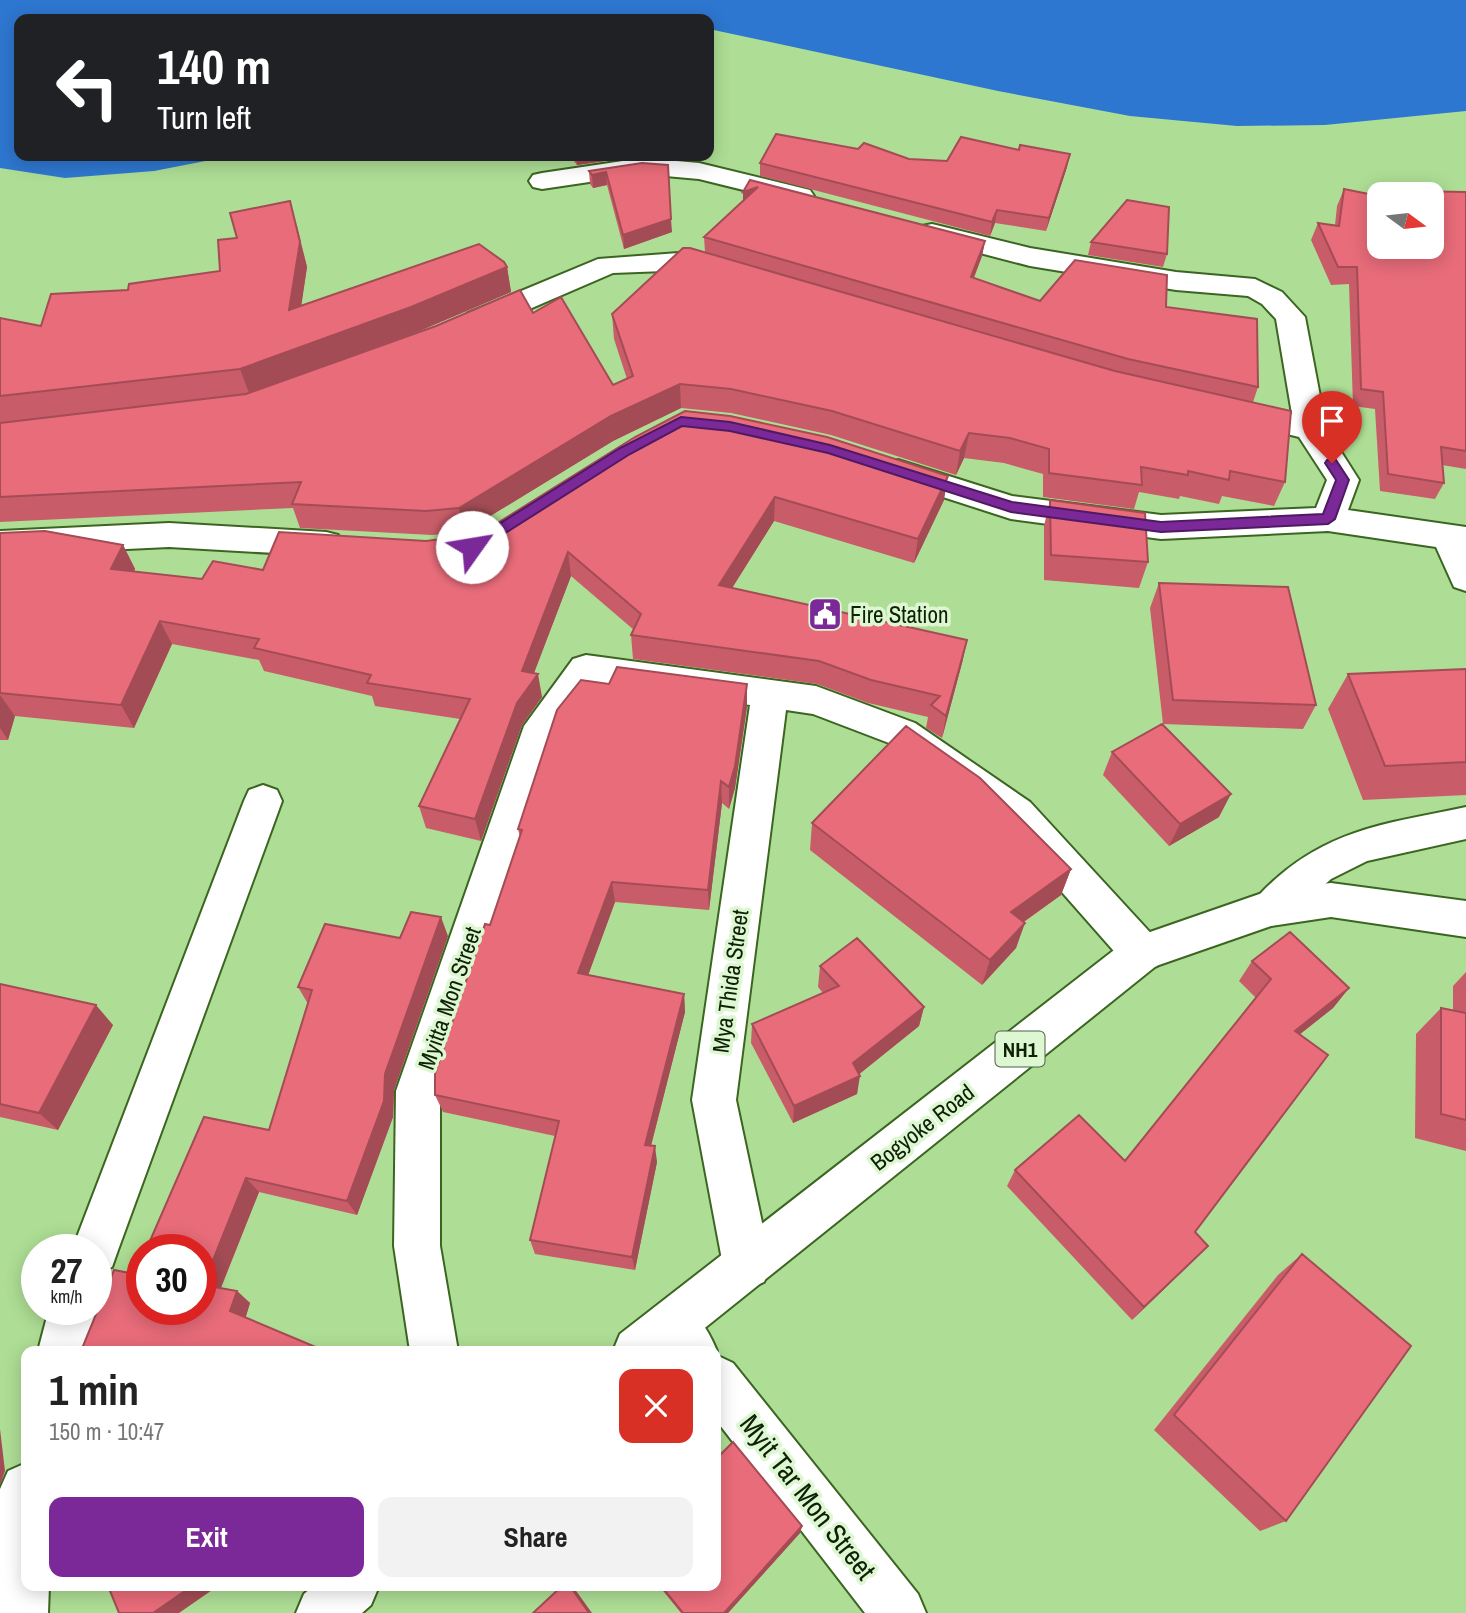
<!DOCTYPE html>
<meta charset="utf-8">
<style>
:root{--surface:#fff;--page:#f2f2f2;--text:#222;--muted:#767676;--accent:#7b2898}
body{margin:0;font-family:"Archivo Narrow",sans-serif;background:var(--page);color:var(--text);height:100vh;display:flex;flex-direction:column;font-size:26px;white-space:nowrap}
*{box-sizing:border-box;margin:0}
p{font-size:23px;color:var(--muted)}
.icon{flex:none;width:38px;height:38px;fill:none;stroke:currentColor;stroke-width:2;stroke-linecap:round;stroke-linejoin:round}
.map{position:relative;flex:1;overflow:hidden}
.panel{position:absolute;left:21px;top:1346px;width:700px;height:245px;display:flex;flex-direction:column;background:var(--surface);border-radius:14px;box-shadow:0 4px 18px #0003}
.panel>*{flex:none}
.hud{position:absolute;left:14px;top:14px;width:700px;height:147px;border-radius:14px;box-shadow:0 4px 18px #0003;background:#202124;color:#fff;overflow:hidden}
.needle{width:46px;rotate:105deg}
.tools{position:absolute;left:1367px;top:182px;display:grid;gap:14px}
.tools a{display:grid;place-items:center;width:77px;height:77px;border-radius:14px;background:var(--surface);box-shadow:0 4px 18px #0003;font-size:35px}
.speed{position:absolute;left:21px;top:1234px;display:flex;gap:14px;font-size:35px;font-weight:700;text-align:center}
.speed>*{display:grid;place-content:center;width:91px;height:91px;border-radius:50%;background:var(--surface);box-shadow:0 4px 18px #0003;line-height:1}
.speed small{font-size:18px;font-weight:400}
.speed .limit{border:10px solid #d22;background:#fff;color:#111}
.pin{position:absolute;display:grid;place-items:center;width:60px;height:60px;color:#fff;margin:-72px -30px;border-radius:50% 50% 50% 0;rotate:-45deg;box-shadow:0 0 7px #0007}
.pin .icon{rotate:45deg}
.me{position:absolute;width:77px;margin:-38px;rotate:58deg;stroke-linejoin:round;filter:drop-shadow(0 0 5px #0008)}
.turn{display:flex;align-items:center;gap:24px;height:147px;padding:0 28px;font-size:32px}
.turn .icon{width:91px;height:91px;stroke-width:2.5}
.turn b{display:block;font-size:49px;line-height:60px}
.round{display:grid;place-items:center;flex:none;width:74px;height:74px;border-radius:14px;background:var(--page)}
.overview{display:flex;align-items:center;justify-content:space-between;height:119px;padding:0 28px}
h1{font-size:42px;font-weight:700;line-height:52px}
.primary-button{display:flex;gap:14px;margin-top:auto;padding:14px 28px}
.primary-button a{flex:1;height:80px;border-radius:14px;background:var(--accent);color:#fff;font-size:28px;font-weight:700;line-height:80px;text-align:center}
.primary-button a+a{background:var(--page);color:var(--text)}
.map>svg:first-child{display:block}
.water{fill:#2e77d0}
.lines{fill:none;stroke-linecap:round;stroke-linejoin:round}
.minor-casing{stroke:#3b6521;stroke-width:4}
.highway-casing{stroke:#3b6521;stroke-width:4}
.minor{fill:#fff;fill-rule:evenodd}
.highway{fill:#fff;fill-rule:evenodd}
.wall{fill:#c85d69}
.shaded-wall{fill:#a34c55}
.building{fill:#e96c7a;stroke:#a34c55;stroke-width:2}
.route{fill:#7b2898;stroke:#501a63;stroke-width:2}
.labels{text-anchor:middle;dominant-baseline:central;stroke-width:7;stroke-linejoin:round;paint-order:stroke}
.shield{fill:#def7d3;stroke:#4d6143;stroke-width:2}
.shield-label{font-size:21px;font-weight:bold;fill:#0f2105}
.poi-label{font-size:23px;fill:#0f2105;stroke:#def7d3;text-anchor:start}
.street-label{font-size:23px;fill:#0f2105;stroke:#def7d3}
.near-street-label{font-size:28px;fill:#0f2105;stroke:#def7d3}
</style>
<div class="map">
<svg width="1466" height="1613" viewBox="0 0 1466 1613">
<rect width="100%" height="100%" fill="#aede95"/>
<!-- water -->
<path class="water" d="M0,0H1466V111L1325,125L1237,126L1130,116L998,91L709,29V19C690,19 618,14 608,19H19V156H231L154,171L65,178L0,168Z"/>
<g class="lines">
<!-- minor casing -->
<g class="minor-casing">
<path id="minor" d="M643,158L699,163L810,190L814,196L810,202L800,204L699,179L643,174L542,189L533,187L529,181L533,175L542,173Z
M932,224L1030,248L1176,272L1255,279L1282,292L1305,317L1326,428L1359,480L1348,510L1466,527V591L1454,587L1436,547L1328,531L1161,539L1011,519L887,479L882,471L887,463L898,460L1012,496L1161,515L1316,508L1327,480L1299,437L1226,419L1221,412L1226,405L1237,402L1292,414L1276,319L1262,304L1248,296L1176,290L1030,266L922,238L918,232L922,226Z
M692,252L727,262L731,268L727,274L717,277L691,270L613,273L488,327L478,329L468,327L463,320L468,313L598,259Z
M169,523L326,532L338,535L343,544L338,553L326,556L169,547L0,555V531Z
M586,655L816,686L915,723L1030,802L1157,940L1163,953L1157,966L1142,971L1127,966L1002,824L889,743L813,714L786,710L736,1100L771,1265L764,1282L747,1289L730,1282L723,1265L692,1100L750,705L595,684L559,732L440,1091V1246L458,1351H410L394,1246L396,1091L524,726L573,659Z
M263,785L277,790L282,801L118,1250L112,1267L96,1273V1250H72L244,801L249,790Z
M1466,807V839L1367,861L1331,879L1285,920L1271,926L1257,920L1251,908C1258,894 1268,886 1279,876C1336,827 1396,822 1466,807Z
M672,1300C696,1310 707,1327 717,1351L716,1355V1351H663L648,1324L655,1307Z
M96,1307L97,1309L86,1351H38L49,1309Z
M716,1355L733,1363L918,1594L926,1613H865L716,1420Z
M26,1463V1586H49L48,1613H0V1489L8,1471Z"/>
</g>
<!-- highway casing -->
<g class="highway-casing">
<path id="highway" d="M1331,883L1466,901V937L1331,917L1271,926L1156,966L676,1351H613L620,1334L1127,940L1271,890Z
M313,1586H379L371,1605L362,1613H296L304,1594Z"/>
</g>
<!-- minor -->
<use href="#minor" class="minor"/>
<!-- highway -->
<use href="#highway" class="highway"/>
</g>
<!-- wall -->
<path class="wall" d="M858,149L909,159L1067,167L1046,231L995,223L990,236L760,176V163Z
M570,156H640L577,165Z
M647,156H667V157Z
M642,163L672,232L624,249L607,185L593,188L590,184L589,171Z
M1344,189L1379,247L1432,194H1408L1409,191L1466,192V469L1442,465L1444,483L1435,499L1380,491L1375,409L1353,406L1349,284L1331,285L1311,240L1318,223L1335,225L1337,206Z
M297,226L307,267L301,305L507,267L511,292L417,332L348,357L533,313L613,385L627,379L614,339L612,314L705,252L704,237L985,241L982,256L974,278L1040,301L1166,307L1258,387L1253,402L1285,482L1274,506L1222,496L1219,504L1180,496L1179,499L1139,492L1134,509L1043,497V474L1004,463L964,458L956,475L831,435L731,413L681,408L613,441L464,532L432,535L300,528L293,508L0,522V318L41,326L128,290L220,271L237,238Z
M1091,242L1167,254L1163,267L1088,255Z
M635,437L944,500L914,563L774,521L732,588L967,640L962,663L942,738L926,728L928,717L868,703L817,684L633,659L631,635L634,630L571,576L534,673L542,697L522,725L481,841L426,828L419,806L460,719L375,706L372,696L264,671L259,660L172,644L134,728L15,716L8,740H0V533L123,545L135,569L134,572L202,579L426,541L480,534Z
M1050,500L1148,562L1139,588L1044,580V526Z
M1159,583L1316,705L1303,729L1163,724L1150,608Z
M1466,669V795L1363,800L1328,709L1348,674Z
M609,684H747V707L735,788L729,809L722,803L709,910L615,902L588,975L684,994L685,1012L651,1146L657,1162L635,1270L535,1254L530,1240L555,1136L443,1112L435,1095L490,925L520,837L518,829Z
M1112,752L1219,817L1169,846L1103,775Z
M812,823L1071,869L1061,895L1024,922L1016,948L982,985L810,850Z
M448,936L394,1090L393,1117L357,1215L259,1192L221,1288L237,1291L250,1303L245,1318L135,1274L201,1250L269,1130L308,1004L298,987L400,938Z
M1252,961L1349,988L1333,1008L1300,1034L1195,1232L1208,1246L1132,1320L1007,1186L1015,1170L1125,1161L1256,998L1239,981Z
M820,966L924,1007L919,1026L859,1074L857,1094L793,1123L751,1043L752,1024L823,993L818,987Z
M1466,972V1151L1415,1138L1416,1034L1441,1008L1453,1010V986Z
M0,984L113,1025L58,1130L0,1117Z
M1302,1254L1286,1521L1260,1531L1154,1430L1278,1275Z
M802,1526L800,1533L728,1613H681L659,1586H716Z"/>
<!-- shaded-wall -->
<path class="shaded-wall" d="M1070,154L1067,167L1046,231L1049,218Z
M576,156H640L577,165Z
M606,172L607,185L593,188L592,175Z
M758,187L743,208V192Z
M290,201L307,267L297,335L289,310Z
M997,210L995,223L990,236L992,222Z
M671,219L672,232L624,249L623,235Z
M985,241L982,256L968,292L971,277Z
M507,267L511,292L417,332L249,393L240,369Z
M680,384L681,408L613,441L464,532L459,508L611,416Z
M969,433L964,458L956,475L960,451Z
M948,476L944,500L914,563L918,539Z
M775,497L774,521L719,609V585Z
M123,545L135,569L124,593L111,569Z
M568,552L571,576L529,686L538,674L542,697L522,725L481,841L475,819L522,671Z
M160,621L172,644L134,728L121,705Z
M967,640L962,663L942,738L946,716Z
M747,684V707L735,788L729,809V787Z
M0,695L15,716L8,740L0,728Z
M721,781L722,803L709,910L708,890Z
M1231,794L1219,817L1169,846L1180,824Z
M1071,869L1061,895L1002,937L1011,912Z
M612,882L615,902L582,992L578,973Z
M441,917L448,936L394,1090L393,1117L357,1215L347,1201L385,1074Z
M1025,923L1016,948L982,985L990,960Z
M1349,988L1333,1008L1280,1050L1295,1031Z
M684,994L685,1012L647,1161L645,1145Z
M96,1005L113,1025L58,1130L39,1113Z
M924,1007L919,1026L852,1080L860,1076L857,1094L793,1123L794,1106L853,1063Z
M655,1146L657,1162L635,1270L632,1257Z
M246,1178L259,1192L217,1297L203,1285Z
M1208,1246L1194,1260L1132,1320L1144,1307Z
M237,1291L250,1303L244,1323L230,1311Z
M0,1429L5,1471L0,1485Z
M802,1526L800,1533L728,1613H724Z
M192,1586H218L179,1613H153Z
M570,1586L574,1588L592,1613H589Z"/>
<!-- building -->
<path class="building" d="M776,134L858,149L864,143L909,159L947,161L961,137L1019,150L1020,145L1070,154L1049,218L997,210L992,222L760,163Z
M642,163L668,165L671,219L623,235L606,172L592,175L589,171Z
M750,180L985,241L971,277L1040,301L1075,260L1167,275L1166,307L1257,319L1258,387L1128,359L704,237L758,187L743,192Z
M1344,189L1379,196V247H1432V194H1411L1409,191L1466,192V451L1441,447L1444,483L1388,474L1383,392L1361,389L1357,267H1338L1318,223L1339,226Z
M1127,200L1169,207L1167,254L1091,242Z
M290,201L300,242L289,310L479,244L504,262L507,267L411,307L240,369L0,396V318L41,326L51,294L128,290L129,284L220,271L218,240L237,238L230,213Z
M683,248H690L1115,371L1291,411L1285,482L1230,471L1229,480L1188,471V475L1141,467L1142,485L1049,473V449L1010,438L969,433L960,451L832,411L731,389L680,384L611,416L459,508L426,511L292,504L301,482L0,497V423L246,394L436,326L520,290L533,313L561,297L613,385L633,376L612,314Z
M685,411L730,416L827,437L948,476L918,539L775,497L719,585L967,640L946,716L931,705L940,696L871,680L819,661L631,635L641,614L568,552L522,671L538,674L517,703L475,819L419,806L470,699L367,683L371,675L254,648L259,639L160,621L121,705L0,693V533L45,531L123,545L111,569L202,579L213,561L263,570L279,532L426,541L480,534L635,437Z
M1050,500L1145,513L1148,562L1051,555Z
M1159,583L1288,587L1316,705L1173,700Z
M617,667L747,684L735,766L729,787L721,781L708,890L612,882L578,973L684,994L645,1145L655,1146L632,1257L530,1240L559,1121L435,1095V1074L485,924L490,925L522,830L518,829L557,710L581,680L609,684Z
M1466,669V762L1385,766L1348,674Z
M1162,724L1231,794L1180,824L1112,752Z
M906,726L980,778L1071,869L1011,912L1025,923L990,960L812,823Z
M411,912L441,917L385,1074L384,1101L347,1201L246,1178L203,1285L237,1291L230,1311L325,1351H81L114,1270L135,1274L142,1259V1309H201V1250H146L204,1117L269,1130L312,990L298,987L325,924L400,938Z
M1290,932L1349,988L1295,1031L1328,1055L1195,1232L1208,1246L1144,1307L1015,1170L1079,1115L1125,1161L1271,979L1252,961Z
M857,938L924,1007L853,1063L860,1076L794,1106L752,1024L839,986L820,966Z
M0,984L96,1005L39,1113L0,1104Z
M1441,1008L1466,1013V1120L1441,1114Z
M1302,1254L1411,1346L1286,1521L1174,1415Z
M733,1442L802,1526L724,1613H683L661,1586H716V1459Z
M108,1586H192L153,1613H119Z
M562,1586H570L589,1613H533Z"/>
<!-- route -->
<path class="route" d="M681,417L730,422L830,445L1012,502L1161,522L1323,514L1336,480L1325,463L1327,460H1336L1349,480L1335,519L1328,524L1161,532L1011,512L828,453L730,431L682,426L630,454L477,551H467V544L620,448Z"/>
<!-- icons -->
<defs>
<g id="civic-square" transform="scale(1.75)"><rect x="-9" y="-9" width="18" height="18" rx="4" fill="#7b2898" stroke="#def7d3"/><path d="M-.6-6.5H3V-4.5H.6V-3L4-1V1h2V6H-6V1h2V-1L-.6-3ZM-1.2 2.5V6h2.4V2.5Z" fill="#fff"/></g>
</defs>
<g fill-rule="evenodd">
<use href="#civic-square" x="825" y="614"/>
</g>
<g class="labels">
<!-- shield labels -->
<rect class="shield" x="995.5" y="1031.5" width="49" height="35" rx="5"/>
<g class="shield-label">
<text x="1020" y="1049">NH1</text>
</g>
<!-- poi labels -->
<g class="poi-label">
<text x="850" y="614">Fire Station</text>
</g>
<!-- street labels -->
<g class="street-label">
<text transform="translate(730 981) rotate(-82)">Mya Thida Street</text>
<text transform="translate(449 998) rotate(-71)">Myitta Mon Street</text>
<text transform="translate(922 1127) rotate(-38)">Bogyoke Road</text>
</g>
<!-- near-street labels -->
<g class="near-street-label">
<text transform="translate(808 1497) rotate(52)">Myit Tar Mon Street</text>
</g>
</g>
</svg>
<div class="tools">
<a><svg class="needle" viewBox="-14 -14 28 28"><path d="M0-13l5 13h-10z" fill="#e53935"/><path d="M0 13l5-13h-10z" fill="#767676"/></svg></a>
</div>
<div class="speed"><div>27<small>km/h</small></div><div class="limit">30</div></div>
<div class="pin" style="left:1332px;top:463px;background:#d93025"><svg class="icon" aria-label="arrive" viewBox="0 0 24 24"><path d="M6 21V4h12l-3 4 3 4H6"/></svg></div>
<svg class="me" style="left:472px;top:547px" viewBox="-20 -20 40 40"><circle r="19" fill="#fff"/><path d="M0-13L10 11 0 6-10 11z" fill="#7b2898"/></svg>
<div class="hud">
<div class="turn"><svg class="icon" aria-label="left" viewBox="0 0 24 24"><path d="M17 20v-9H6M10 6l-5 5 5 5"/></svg><div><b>140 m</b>Turn left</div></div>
</div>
<section class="panel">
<div class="overview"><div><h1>1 min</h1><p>150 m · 10:47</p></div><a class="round" style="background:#d93025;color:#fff"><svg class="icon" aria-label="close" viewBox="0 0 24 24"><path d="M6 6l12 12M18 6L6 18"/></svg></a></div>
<div class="primary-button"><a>Exit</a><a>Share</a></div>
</section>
</div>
